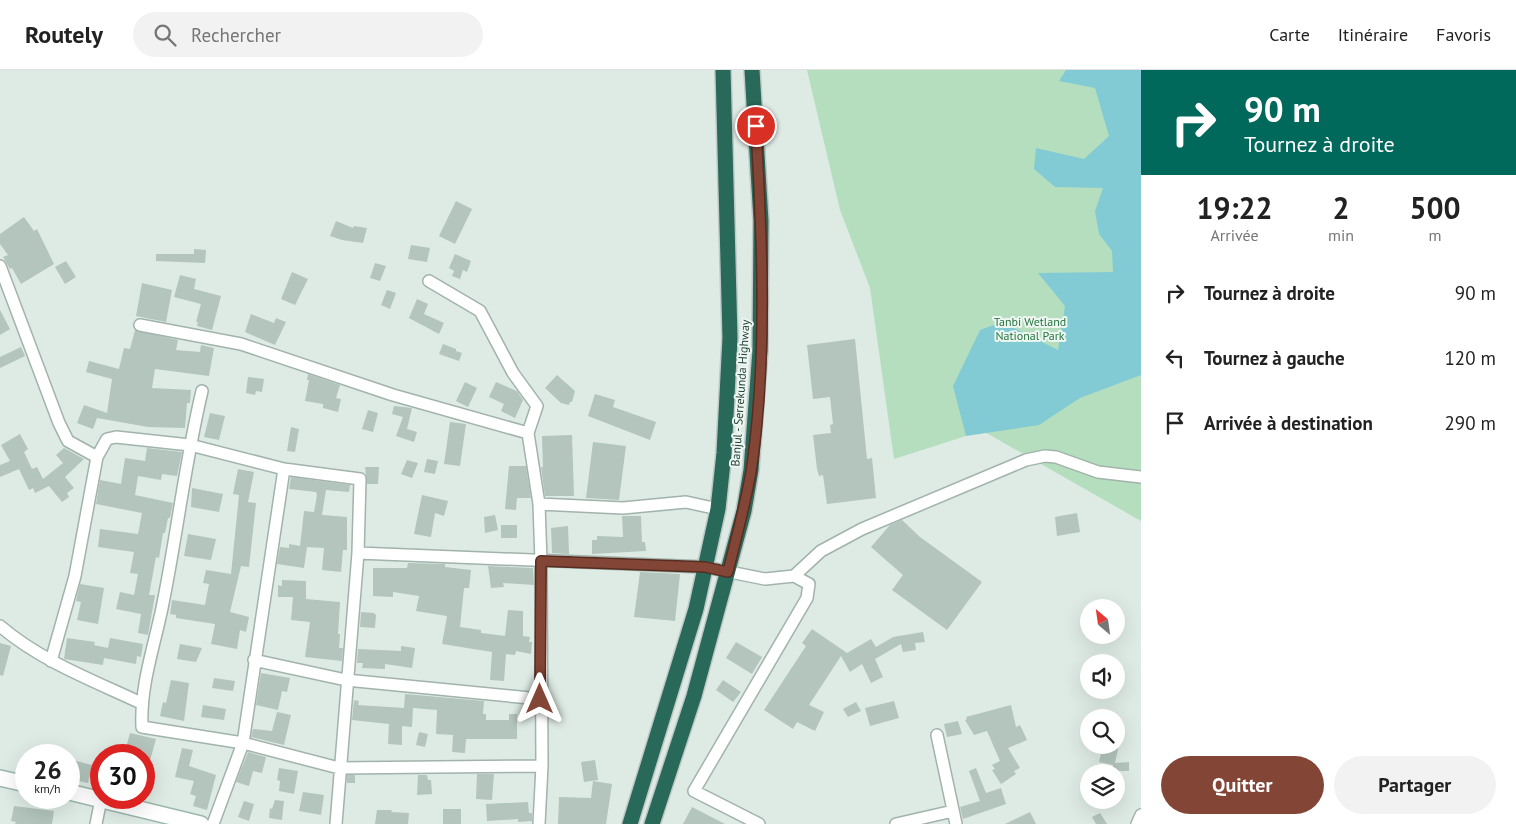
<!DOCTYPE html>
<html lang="fr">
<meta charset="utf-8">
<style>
:root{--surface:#fff;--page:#f2f2f2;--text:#222;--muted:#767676;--line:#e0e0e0;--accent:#834535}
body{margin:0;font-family:"PT Sans",sans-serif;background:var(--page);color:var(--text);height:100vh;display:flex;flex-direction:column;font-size:19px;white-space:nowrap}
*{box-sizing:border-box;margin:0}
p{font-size:16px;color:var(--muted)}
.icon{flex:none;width:28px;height:28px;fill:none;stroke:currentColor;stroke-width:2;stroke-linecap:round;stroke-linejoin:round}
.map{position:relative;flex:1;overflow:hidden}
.panel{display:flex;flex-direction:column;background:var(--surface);width:375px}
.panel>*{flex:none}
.hud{background:#00695c;color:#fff;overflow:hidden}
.needle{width:32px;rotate:331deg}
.controls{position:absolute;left:1080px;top:529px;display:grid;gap:10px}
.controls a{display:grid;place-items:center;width:45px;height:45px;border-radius:50%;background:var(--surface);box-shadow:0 5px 20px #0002;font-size:25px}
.speed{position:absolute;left:15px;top:674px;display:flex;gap:10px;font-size:25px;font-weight:700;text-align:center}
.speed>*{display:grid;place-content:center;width:65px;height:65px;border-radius:50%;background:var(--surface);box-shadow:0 5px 20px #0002;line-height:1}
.speed small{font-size:12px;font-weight:400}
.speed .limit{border:8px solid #d22;background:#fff;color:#111}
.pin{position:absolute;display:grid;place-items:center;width:42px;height:42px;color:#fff;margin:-21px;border:2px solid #fff;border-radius:50%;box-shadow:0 1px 5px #0007}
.me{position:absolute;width:55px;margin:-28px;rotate:0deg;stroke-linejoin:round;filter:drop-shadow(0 0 4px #0008)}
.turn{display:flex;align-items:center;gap:18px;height:105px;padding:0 20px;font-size:22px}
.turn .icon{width:65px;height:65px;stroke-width:2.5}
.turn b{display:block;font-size:35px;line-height:42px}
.eta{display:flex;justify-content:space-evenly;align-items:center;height:85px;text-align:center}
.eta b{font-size:30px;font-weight:600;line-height:35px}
.cta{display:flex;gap:10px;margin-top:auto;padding:10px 20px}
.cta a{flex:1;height:58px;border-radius:30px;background:var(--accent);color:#fff;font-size:20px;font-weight:600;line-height:58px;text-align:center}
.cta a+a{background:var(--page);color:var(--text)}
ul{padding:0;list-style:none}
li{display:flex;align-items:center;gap:15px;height:65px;padding:0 20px}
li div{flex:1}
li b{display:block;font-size:19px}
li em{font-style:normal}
header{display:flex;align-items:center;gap:30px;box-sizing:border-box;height:70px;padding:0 25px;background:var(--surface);border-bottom:1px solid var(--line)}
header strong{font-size:24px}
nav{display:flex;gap:28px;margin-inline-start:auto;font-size:18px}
.search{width:350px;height:45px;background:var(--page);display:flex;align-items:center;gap:12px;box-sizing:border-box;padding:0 18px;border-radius:28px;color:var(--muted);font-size:19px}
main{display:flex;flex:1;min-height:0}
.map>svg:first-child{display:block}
.green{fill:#b5debe}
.water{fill:#82cbd4}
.building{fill:#b3c5bd}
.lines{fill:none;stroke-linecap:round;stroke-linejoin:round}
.street-casing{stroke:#a1b3ab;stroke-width:14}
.secondary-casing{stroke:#9cb7ac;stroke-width:18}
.highway-casing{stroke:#c0c8c6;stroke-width:18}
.street{stroke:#fff;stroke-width:11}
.secondary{stroke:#fff;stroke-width:15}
.highway{stroke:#296959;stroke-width:15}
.route-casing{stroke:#552d22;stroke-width:12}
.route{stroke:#834535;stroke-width:9}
.labels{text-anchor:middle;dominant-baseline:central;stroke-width:4;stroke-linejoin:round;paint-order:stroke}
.park-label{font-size:12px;fill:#267441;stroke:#eef7f2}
.street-label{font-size:12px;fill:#1e3b32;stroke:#eef7f2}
</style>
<header>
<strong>Routely</strong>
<div class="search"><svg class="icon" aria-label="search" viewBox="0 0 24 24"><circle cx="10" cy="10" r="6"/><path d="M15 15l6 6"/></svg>Rechercher</div>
<nav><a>Carte</a><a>Itinéraire</a><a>Favoris</a></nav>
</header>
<main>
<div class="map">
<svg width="1141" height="754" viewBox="0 0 1141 754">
<rect width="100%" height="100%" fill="#deebe4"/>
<!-- green -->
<path class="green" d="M807,0H1141V451L962,349L966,366L894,389L870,218L840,140Z"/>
<!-- water -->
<path class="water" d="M1066,0H1141V305L1080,328L1039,355L966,366L953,316L980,260L1002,252L1058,280L1065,236L1038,203L1113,202L1112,181L1099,164L1095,141L1103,118L1055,117L1034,99L1036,78L1084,89L1109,66L1095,18L1059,11Z"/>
<!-- building -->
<path class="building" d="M456,131L472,139L455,174L439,166Z
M24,147L34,161L37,159L54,194L21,214L12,198L10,199L3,187L8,185L0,174V164Z
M336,151L353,158L354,156L367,158L363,173L342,170L330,166Z
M411,175L430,178L427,192L408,189Z
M194,179L206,180L205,193L156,191V184H194Z
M455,184L471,191L467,202L463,200L460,209L452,206L454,201L449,198Z
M66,191L76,207L65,214L55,197Z
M375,193L386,196L380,211L370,208Z
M292,202L308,209L295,235L281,229Z
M180,205L196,209L194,219L221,226L212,260L197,256L198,252H196L201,234L174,227Z
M142,213L172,220L166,252L136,246Z
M387,220L396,223L390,239L381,235Z
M417,229L428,234L424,244L444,253L439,264L409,248Z
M0,240L10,259L0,265Z
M251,244L274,253L276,248L286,252L275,275L245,262Z
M135,260L178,270L176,280L200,282L201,275L214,278L209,306L155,299L152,318L191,320L190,333H187L185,358L148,357L97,348L93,359L77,353L84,335L107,343L112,309L86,302L89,291L119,299L124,278L130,279Z
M855,269L867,389L872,388L876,428L827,434L823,405L819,406L817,399L813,365L831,363L830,355L833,354L830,327L813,329L807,275Z
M443,274L456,279V281L462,283L459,291L439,284Z
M21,277L25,286L0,298V287Z
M308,304L340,315L336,328L341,329L338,342L323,338V334L305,331L309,310H307Z
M557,305L575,321L572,332H570L569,335L561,333L545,318Z
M248,307L264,309L262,322L256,321L255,325L246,323Z
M465,312L477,318L468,337L456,331Z
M496,312L517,321L523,330L515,348L501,341L504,334L489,327Z
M595,324L615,330L613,337L656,352L650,370L588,346Z
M394,336L412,338L407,359L417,362L414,372L396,366L403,347L392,344Z
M368,340L378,343L373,362L362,359Z
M210,343L225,346L219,370L204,367Z
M450,352L466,354L460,396L444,394Z
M291,357L299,359L295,382L287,381Z
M20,364L28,379L24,382L32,399L37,397L43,409L63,393L56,385L64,378L84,389L65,407L74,418L67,423L69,427L62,432L49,416L35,423L33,418L29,420L19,399L0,407V395L10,391L1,375Z
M572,365L574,426H545L541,397H543L542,366Z
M593,372L626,376L619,430L586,428Z
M147,378L182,382L177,406L162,404L161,410L138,406L135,425L173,433L170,448H168L165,463H163L159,488L156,487L149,525H155L148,565L138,563L141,544L116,539L120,522L134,525L138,504L130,503L134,482L98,477L100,459L138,464L142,443L96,434L100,410L121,414L125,388L145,391Z
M427,389L438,391L435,404L424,402Z
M407,390L418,393L412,408L401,404Z
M509,396H526L531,428H517L516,440L505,439Z
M365,397H379L378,414H367Z
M238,399L254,402L248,432L256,433L249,497L241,496L230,542L249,547L246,562L240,560L237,579L211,574L215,554L176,548V545L170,544L172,530L205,535L209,514L203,513L206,500L231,504L239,425L233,424Z
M291,407L350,415L349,422L326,420L322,445L347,447V480H343L341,502L322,500L324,478L307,477L304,498L277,494L280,477L289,478V474L300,476L304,441L314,442L317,425L316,422L289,419Z
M192,418L223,424L219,442L191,437Z
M422,425L448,431L444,446L435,443L431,467L414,464Z
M1077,443L1080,462L1057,466L1055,447Z
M495,445L498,460L485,463L484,447Z
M622,446H641L642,472H645L646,481L592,484V470H597V466L623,467Z
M902,450L920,467L982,512L947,560L892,520L903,505L871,477L890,455Z
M501,455H517V468H501Z
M568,456L569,484L552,483L551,458Z
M188,464L216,469L211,490L184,486Z
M408,493L445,494V497L471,500L469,518H464L460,557L481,560V563L505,566L508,540L523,541V566L530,567L529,572H532L531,584L516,581L515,585L506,584L504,611L490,610L492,582L442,574L447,546L416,541L419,526L393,522V527L373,526V498H407Z
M488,496L533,498L534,515L503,513L504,517L491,518Z
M640,502L680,504L675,551L634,547Z
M282,510L306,511V529L340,532L338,564H340L339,578H343L342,591L305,587L310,552L291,550L293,527H278V515L282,516Z
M80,514L104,518L98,554L77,550L81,532L76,531Z
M361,542L374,543L376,545L375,558L360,557Z
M812,559L847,583L871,569L876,577L893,567L923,562L925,572L915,573L916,580L903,582L901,574L875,589L883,607L871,613L862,594L850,602L841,586L809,635L824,642L815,661L797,652L793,659L764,640L806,576L802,573Z
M67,568L95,572L94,575L108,578L110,568L143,574L141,587L137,586L136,594L104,588L103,595L64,589Z
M736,572L762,587L752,604L726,588Z
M0,573L11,576L3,606L0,605Z
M180,574L202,578L196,592L177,589Z
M401,576L415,578L412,598L385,594V599L362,598L363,593H357L358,579L401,581Z
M261,603L290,608L287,622L282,621L278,640L256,635Z
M214,608L235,611L233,621L212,618Z
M171,610L189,613L184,651L160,646L163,632L166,633Z
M723,610L741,622L733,632L716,620Z
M405,624L484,631L483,644H486V650H509V644H517V669H466L465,683L452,682L453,665L436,664L437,640L413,638L412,657L402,656V675L388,674L389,654L352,650L354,630L359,631L358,635L404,638Z
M894,631L899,648L870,656L865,638Z
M856,632L861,641L848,647L843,639Z
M203,635L226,639L224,650L201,647Z
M1011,635L1016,657L1020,655L1027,670L1008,678L1020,698L1014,701L1016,704L1001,714L992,700L995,699L992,695L1000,691L987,661L974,665L965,650L967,649L966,647Z
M277,642L291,645L284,675L251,667L253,659L272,661Z
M958,651L962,664L947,667L944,654Z
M419,662L428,664L425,677L416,675Z
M130,663L156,669L146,705H144V685H124Z
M1103,675H1119L1115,693L1129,692V701H1113V695L1099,692Z
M182,678L193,680L189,696L216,705L207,740L193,736L196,726L190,724L194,711L175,707Z
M248,682L266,687L262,703L253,701L249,716L236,712Z
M69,689L92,695L88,713L69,709Z
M595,690L598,710L584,712L581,692Z
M279,698L298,701L294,724L279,721L280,711L277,710Z
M976,698L986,723L1001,718L1006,734L963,749L960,737L980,731L969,701Z
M477,704H494L492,730L476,729Z
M347,705H355V713H347Z
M418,705H427L428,710H431L432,724L417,725Z
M593,711L612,714L606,754H558L559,727L591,728Z
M303,722L324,725L321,745L299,741Z
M275,730L284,731L282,750L269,748L270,738L272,739Z
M244,731L254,734L249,751L238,747Z
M528,732L529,743H532V751L518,752V749L487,751L486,734Z
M14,736L54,741L52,754H15L16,752L11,751Z
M692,737L725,754H683Z
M443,739H461V754H443Z
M377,740H392L391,742L409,743L408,754H375Z
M1030,742L1036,754H1005Z
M1100,743L1107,754H1096L1092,747Z"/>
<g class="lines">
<!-- street casing -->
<g class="street-casing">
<path id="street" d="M0,196L59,353L68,371L97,387
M429,211L480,241L513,303L537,336L528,363
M140,255L241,274L393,325L528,363L539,434L541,491L542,696L539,754
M202,321C185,392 177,465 162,538C154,577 140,616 142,657L243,673L339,698L542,696
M539,434L623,438L686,432L718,439
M358,483L705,497L765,509L794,506L821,481L862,459L1026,390L1045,386L1056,387L1098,402L1141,407
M0,556C41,591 92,610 141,633
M254,590L346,610L540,629
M51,591L75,506L97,387L107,369L116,367L190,375L284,399L360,409L358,483L336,754
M937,665L956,754
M96,754L101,729
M213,754L243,673L284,399
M759,754L694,721L807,528L809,514L794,506
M896,754L953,741
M1137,754L1141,745"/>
</g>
<!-- secondary casing -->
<g class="secondary-casing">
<path id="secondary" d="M0,708L26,714
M69,722L201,754"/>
</g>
<!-- highway casing -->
<g class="highway-casing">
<path id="highway" d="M630,754L696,539L718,439L724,383L730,268L723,0
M652,754L694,626L744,441L751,400L760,280L761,151L752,0"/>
</g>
<!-- street -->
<use href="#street" class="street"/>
<!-- secondary -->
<use href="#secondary" class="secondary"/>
<!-- highway -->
<use href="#highway" class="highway"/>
</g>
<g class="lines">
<!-- route casing -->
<g class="route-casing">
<path id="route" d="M540,629L541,491L705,497L728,502C736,468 745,436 751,402C768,288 762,170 756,56"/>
</g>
<!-- route -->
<use href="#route" class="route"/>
</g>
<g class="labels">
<!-- park labels -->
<g class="park-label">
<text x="1030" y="251">Tanbi Wetland<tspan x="1030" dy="14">National Park</tspan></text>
</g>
<!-- street labels -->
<g class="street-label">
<text transform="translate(740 323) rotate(-86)">Banjul - Serrekunda Highway</text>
</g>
</g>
</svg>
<div class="controls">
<a><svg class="needle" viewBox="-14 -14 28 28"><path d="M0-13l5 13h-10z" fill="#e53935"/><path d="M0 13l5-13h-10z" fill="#767676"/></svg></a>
<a><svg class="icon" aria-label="sound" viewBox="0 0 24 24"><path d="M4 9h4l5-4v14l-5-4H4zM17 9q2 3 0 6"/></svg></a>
<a><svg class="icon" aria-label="search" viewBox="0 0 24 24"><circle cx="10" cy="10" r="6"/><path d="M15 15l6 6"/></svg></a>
<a><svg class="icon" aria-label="layers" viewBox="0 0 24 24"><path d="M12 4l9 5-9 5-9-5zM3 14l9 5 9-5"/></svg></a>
</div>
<div class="speed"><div>26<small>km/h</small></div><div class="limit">30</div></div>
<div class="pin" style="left:756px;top:56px;background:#d93025"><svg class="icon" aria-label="arrive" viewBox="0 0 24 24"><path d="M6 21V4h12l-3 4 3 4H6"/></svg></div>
<svg class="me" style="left:540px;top:629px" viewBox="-20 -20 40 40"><path d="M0-17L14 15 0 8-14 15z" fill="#834535" stroke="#fff" stroke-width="4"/></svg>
</div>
<section class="panel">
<div class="hud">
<div class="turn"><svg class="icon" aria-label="right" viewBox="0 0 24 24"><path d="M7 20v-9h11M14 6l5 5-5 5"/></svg><div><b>90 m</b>Tournez à droite</div></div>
</div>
<div class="eta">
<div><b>19:22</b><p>Arrivée</p></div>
<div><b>2</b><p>min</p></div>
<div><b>500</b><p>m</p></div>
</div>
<ul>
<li><svg class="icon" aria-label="right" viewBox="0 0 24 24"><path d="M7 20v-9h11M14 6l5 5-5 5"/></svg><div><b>Tournez à droite</b></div><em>90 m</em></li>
<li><svg class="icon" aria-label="left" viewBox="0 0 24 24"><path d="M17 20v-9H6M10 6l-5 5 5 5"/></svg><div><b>Tournez à gauche</b></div><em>120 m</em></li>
<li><svg class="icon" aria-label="arrive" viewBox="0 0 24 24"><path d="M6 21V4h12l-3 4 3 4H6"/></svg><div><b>Arrivée à destination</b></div><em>290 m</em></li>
</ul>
<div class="cta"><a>Quitter</a><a>Partager</a></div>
</section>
</main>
